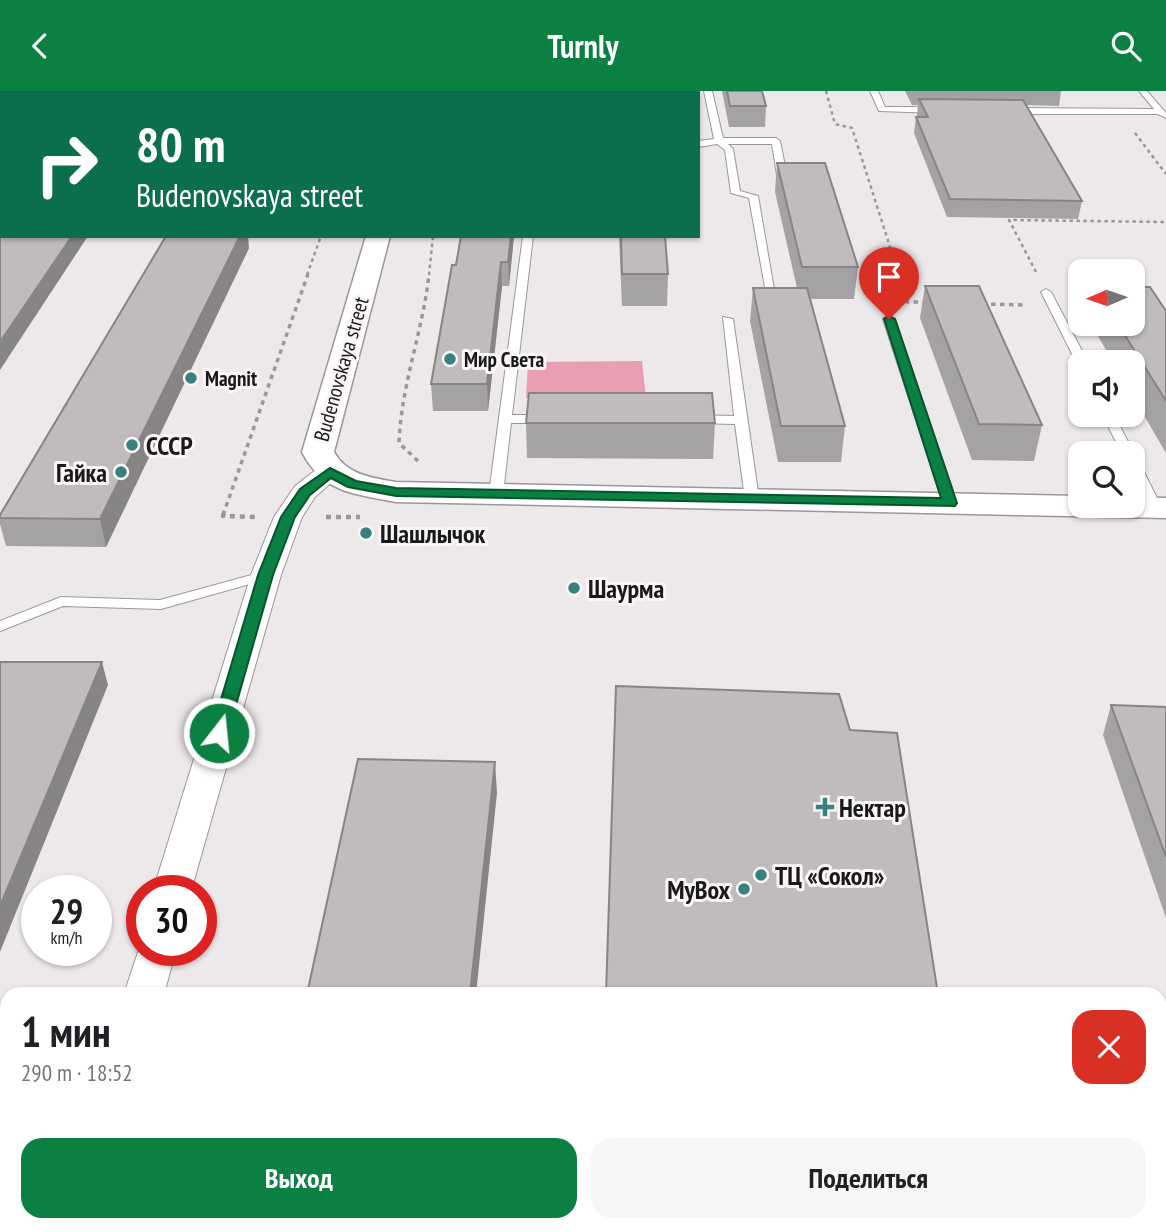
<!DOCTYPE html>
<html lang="ru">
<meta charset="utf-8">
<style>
:root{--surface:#fff;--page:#f6f6f6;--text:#202124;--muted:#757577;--accent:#0b8043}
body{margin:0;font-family:"PT Sans Narrow",sans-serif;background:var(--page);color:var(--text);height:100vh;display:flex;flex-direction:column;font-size:26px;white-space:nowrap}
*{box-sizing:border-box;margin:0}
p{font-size:23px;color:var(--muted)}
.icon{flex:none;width:38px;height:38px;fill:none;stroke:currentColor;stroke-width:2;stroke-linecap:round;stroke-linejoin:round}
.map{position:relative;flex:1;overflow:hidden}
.drawer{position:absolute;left:0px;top:896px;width:1167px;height:245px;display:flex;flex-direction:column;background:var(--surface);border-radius:21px 21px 0 0;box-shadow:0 2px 5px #0004}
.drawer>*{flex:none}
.hud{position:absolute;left:0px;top:0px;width:700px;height:147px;box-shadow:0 2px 5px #0004;background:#0b6e4f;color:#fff;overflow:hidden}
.needle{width:46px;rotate:268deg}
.buttons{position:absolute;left:1068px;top:168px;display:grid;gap:14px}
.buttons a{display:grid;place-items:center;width:77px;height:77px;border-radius:14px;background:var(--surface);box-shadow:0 2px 5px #0004;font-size:35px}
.speed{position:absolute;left:21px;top:784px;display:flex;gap:14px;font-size:35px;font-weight:700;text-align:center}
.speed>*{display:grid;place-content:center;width:91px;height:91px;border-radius:50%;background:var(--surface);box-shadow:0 2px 5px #0004;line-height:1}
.speed small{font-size:18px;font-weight:400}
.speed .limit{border:10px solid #d22;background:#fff;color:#111}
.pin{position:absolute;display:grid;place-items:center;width:60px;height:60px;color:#fff;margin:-72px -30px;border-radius:50% 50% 50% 0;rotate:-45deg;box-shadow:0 0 7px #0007}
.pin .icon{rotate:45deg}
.me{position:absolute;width:77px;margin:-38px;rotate:16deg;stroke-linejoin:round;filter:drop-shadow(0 0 5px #0008)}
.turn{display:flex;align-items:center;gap:24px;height:147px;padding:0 21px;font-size:32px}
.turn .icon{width:91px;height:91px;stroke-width:2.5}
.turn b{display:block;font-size:49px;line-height:60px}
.round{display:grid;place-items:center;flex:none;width:74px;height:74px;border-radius:21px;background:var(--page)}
.overview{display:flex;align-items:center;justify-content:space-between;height:119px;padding:0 21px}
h1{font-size:42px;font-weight:700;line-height:52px}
.button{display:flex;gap:14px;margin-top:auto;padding:14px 21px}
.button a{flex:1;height:80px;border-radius:21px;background:var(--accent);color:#fff;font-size:28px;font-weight:700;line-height:80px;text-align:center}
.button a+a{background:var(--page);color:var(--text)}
header{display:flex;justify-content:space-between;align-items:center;height:91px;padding:0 21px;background:var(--accent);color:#fff;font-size:32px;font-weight:700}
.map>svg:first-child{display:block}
.green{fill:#ea9eb2}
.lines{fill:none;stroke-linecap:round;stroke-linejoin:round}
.service-casing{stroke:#9b9797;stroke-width:2}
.minor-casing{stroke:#9b9797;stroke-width:2}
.secondary-casing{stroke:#9b9797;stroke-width:3}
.path-far2{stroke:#9a9797;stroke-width:2.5;stroke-dasharray:3.5 3.5;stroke-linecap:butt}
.path-far1{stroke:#9a9797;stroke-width:3.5;stroke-dasharray:4.5 4.5;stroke-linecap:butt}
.path{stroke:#9a9797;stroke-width:4.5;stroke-dasharray:5 5;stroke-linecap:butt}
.service{fill:#fff;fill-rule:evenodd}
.minor{fill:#fff;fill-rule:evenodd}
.secondary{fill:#fff;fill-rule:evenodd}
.wall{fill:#a5a2a3}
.shaded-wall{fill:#868484}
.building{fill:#c0bcbd;stroke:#868484;stroke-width:2}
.route{fill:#0b8043;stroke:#07532c;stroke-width:2}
.poi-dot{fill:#388181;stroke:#faf6f7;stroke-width:2.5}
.labels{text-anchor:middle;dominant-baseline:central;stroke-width:6;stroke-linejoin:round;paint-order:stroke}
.far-poi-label{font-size:21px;font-weight:bold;fill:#1a1919;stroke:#faf6f7;text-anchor:start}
.far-street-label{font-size:21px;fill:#1a1919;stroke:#faf6f7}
.poi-label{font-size:26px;font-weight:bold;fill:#1a1919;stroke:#faf6f7;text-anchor:start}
</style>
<header><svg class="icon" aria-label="back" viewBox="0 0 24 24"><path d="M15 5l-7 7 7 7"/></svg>Turnly<svg class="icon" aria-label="search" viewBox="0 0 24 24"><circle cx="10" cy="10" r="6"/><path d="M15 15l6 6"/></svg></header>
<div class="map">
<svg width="1166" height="1141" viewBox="0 0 1166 1141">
<rect width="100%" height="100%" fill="#ede9ea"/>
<!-- green -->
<path class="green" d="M642,270L646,307H526L528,271Z"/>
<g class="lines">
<!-- service casing -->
<g class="service-casing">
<path id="service" d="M548,0H556V2H548Z
M704,0H712L723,47H776L780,50L788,90L783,93L778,90L772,53H728L733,58L740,100L758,105L775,204L766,202L749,107L731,102L725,59L717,53L698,56V50L714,48Z
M870,0H878L885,16H938L942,19L938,22L879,20Z
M1139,0H1147L1166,22V27L1158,23H1009L1005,20L1009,17L1154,18Z
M523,145H533L512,324H548L554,328L548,332H511L503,403L496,407L489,403Z
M1046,198L1051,201L1088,271H1080V274L1076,271L1041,201Z
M723,226L733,228L759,408L752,412L745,408L735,333L693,332L687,328L693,324L734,325Z
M885,226L895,228L957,412L955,415L950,416L943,412L883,228Z
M1102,324H1114L1134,362L1133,365L1132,362H1122Z
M1132,367L1139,371L1162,417L1160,420L1155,421C1138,415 1132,383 1132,367Z
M266,480L271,481L273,484L271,487L161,518L63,515L0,540V530L61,506L160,509Z"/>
</g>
<!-- minor casing -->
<g class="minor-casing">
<path id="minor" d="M330,373L339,375L343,381L315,406L302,426L281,484L191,800H153L251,484L274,426L295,395L321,375Z
M142,849V859H176L164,903H124Z
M59,1134H105L103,1141H57Z"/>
</g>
<!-- secondary casing -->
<g class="secondary-casing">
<path id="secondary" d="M408,0H428L407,2Z
M366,145H390L334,361C347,384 372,387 396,391L1080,405V415H1132V406L1166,407V427L396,411C355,403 323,402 302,361Z"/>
</g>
<!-- path-far2 -->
<path class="path-far2" d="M826,0L835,33L852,37L899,184
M488,2L492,0
M1135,42L1166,83
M1036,181L1009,129L1166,131
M307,184L321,145
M429,184L433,145"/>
<!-- path-far1 -->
<path class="path-far1" d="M898,183L907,211H928
M982,213L1026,214
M418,370L399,352C401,294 423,240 429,183
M223,424L308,183"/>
<!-- path -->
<path class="path" d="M224,422L223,425L255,426
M326,426H360"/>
<!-- service -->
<use href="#service" class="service"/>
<!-- minor -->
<use href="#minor" class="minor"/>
<!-- secondary -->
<use href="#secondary" class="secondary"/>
</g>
<!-- wall -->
<path class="wall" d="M722,0H762L766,15L765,36H729Z
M905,0H1061L1059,15L1026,14L1082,110L1078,128L947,126L914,42L916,26H918L917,24L918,14H912Z
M777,72L858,176L854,208H810L845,335L841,371H778L750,230L753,197H797L775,101Z
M461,145H514L509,195H502L488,320H433L431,293Z
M619,145H665L668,183L667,215H622Z
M249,157L106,456L6,455L0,433V424Z
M925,195L1042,334L1034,370L972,369L920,227Z
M1166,220V362L1132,304V271H1113L1091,233H1132Z
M526,332H715L713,368L527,367Z
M1111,614L1166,616V827L1103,644Z
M598,1134H974L975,1141H598Z"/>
<!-- shaded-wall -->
<path class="shaded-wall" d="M166,0H179L178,2H164Z
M72,145H88L0,279V251Z
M240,145H248L249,157L106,456L100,428Z
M511,145H514L509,195L508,171Z
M501,171L502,195L488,320L487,293Z
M102,571L108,594L0,861V815Z
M495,671L497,702L476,903H470Z"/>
<!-- building -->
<path class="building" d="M0,0H166L164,2H2V145H72L0,251Z
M620,0H657V2H620Z
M727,0H762L766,15H730Z
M919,8L1023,9L1082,110L950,108L916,26H928Z
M777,72H825L858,176H802Z
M166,145H240L100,428L0,427V424Z
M461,145H511L508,171H501L487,293H431L452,174H456Z
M621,145H665L668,183H622Z
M925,195H979L1042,334L979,333Z
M1132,196H1150L1166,220V310L1118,233H1132Z
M753,197H807L845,335H781Z
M529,302H712L715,332H526Z
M0,571H102L0,815Z
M616,595L839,603L850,639L897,642L938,903H606Z
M1111,614L1166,616V766Z
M358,668L495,671L470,903H307Z
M746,1134H974L975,1141H885Z"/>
<!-- route -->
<path class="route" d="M889,225L895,228L957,412L955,415L396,405L348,396L331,387L310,404L295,426L273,484L228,642L219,647L211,642L258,484L281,426L300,398L330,377L356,390L396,397L941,407L884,228Z"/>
<!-- markers -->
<g class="poi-dot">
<circle cx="450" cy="268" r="7"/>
<circle cx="191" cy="287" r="7"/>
<circle cx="132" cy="354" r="7"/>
<circle cx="121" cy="381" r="7"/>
<circle cx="366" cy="442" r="7"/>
<circle cx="574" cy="497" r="7"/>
<path d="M821.5 705.5h7v7h7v7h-7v7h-7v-7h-7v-7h7z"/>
<circle cx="761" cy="784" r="7"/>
<circle cx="744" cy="798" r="7"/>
</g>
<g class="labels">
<!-- far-poi labels -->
<g class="far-poi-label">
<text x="464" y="268">Мир Света</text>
<text x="205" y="287">Magnit</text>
</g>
<!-- far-street labels -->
<g class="far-street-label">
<text transform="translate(341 278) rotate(-74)">Budenovskaya street</text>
</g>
<!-- poi labels -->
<g class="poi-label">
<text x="146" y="354">СССР</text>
<text x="107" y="381" text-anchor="end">Гайка</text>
<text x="380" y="442">Шашлычок</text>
<text x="588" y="497">Шаурма</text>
<text x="839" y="716">Нектар</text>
<text x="775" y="784">ТЦ «Сокол»</text>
<text x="730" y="798" text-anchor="end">MyBox</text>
</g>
</g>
</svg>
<div class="buttons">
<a><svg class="needle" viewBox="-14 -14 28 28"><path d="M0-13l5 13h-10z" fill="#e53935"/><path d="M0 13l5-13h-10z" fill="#757577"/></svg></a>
<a><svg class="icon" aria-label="sound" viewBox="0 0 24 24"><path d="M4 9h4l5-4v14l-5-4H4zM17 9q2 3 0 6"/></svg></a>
<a><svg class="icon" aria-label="search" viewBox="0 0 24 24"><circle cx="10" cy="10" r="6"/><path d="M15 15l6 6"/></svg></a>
</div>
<div class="speed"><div>29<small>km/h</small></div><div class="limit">30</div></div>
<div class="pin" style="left:889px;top:228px;background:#d93025"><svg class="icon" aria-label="arrive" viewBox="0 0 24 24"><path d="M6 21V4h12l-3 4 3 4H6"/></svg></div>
<svg class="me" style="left:219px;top:642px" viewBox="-20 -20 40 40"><circle r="17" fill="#0b8043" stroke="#fff" stroke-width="3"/><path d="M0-11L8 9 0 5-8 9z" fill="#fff"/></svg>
<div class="hud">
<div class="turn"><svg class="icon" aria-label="right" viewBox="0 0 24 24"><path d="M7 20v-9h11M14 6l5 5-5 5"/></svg><div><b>80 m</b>Budenovskaya street</div></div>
</div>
<section class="drawer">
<div class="overview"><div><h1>1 мин</h1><p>290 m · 18:52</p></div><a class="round" style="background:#d93025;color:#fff"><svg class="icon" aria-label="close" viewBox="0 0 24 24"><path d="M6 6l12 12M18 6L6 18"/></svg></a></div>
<div class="button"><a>Выход</a><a>Поделиться</a></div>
</section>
</div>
